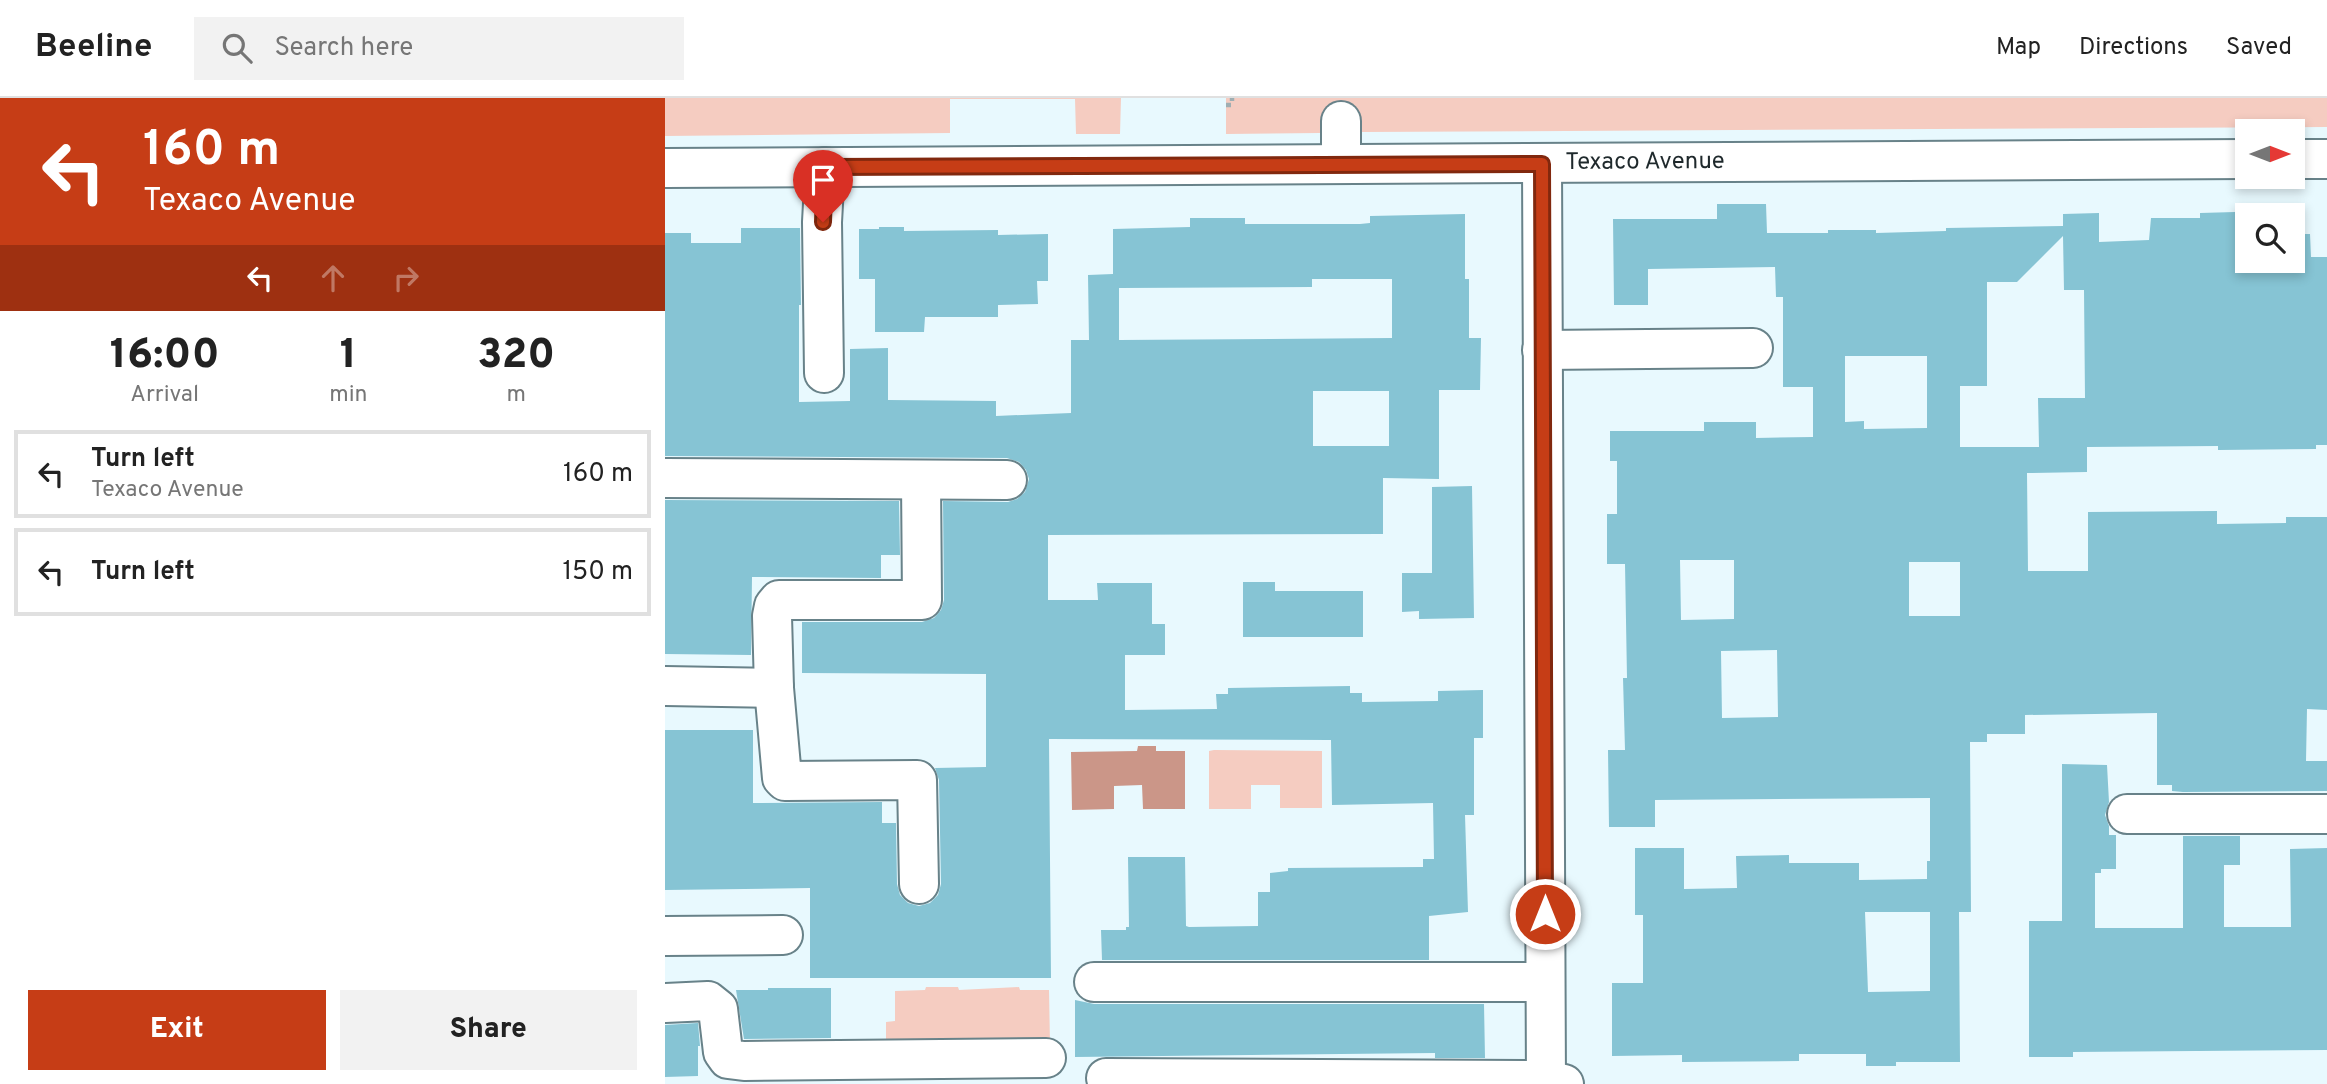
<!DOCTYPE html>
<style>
:root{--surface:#fff;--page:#f2f2f2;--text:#222;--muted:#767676;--line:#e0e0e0;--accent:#c63d16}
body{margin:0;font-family:Overpass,sans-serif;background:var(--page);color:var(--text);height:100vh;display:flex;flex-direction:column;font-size:26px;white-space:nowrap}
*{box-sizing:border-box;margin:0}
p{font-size:23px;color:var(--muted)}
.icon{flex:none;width:38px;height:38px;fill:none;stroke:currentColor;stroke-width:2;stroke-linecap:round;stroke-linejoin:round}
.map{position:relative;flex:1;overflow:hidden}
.sheet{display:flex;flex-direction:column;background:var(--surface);width:665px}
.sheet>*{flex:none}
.banner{background:#c63d16;color:#fff;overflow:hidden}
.needle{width:46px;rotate:90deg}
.controls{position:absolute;left:1570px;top:21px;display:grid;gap:14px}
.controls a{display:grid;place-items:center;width:70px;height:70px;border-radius:0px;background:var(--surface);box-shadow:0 4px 10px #0003;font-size:35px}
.pin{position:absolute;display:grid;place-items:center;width:60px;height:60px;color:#fff;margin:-72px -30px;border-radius:50% 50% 50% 0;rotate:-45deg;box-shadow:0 0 7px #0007}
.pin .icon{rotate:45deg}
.me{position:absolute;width:77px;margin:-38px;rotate:0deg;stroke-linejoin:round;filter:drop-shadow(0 0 5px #0008)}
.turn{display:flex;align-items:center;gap:24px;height:147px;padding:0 28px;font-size:32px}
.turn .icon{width:91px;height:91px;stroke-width:2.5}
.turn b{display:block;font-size:49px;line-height:60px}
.lanes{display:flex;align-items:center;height:66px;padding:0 28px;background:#0003;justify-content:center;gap:35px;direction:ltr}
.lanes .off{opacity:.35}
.eta{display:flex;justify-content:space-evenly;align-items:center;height:119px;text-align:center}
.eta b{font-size:42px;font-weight:800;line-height:49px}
.cta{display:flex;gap:14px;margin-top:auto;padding:14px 28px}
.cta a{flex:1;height:80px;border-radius:0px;background:var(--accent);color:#fff;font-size:28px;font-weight:800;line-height:80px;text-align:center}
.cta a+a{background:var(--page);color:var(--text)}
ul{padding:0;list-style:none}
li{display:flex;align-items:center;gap:21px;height:88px;margin:0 14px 10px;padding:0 14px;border:4px solid var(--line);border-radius:0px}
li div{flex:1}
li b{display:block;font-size:26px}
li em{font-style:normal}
header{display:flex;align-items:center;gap:42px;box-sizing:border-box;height:98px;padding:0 35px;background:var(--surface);border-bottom:2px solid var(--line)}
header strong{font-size:33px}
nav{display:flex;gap:38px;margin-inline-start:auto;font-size:24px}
.search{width:490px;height:63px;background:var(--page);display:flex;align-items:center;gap:18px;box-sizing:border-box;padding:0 24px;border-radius:0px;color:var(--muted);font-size:26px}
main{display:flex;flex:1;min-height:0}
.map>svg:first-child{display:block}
.green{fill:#f5ccc1}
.water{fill:#cb9688}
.building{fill:#86c4d4;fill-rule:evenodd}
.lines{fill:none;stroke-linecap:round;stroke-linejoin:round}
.minor-casing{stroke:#688289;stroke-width:42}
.path{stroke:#9faeb2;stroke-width:4.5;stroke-dasharray:5 5;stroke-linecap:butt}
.minor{stroke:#fff;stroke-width:38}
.route-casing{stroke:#81280e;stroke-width:18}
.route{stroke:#c63d16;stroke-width:12}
.labels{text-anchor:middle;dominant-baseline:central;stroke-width:5;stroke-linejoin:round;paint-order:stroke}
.street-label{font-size:24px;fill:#1f292c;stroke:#fff}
</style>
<header>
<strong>Beeline</strong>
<div class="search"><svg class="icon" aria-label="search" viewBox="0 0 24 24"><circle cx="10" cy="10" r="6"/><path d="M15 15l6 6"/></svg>Search here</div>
<nav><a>Map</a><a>Directions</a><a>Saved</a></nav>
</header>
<main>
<section class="sheet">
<div class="banner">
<div class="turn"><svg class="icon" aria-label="left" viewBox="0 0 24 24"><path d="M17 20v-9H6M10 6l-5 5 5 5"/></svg><div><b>160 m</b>Texaco Avenue</div></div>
<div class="lanes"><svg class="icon" aria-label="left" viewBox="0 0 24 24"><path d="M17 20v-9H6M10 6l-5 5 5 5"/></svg><svg class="icon off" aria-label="ahead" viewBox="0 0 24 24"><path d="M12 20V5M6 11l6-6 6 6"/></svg><svg class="icon off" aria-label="right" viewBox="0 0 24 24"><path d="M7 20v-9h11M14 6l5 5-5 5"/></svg></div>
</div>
<div class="eta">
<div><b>16:00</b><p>Arrival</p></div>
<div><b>1</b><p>min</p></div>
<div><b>320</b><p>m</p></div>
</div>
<ul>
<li><svg class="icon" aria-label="left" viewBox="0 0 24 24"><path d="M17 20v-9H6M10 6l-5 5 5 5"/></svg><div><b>Turn left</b><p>Texaco Avenue</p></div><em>160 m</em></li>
<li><svg class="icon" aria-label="left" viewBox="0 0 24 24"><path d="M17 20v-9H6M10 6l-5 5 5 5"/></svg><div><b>Turn left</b></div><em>150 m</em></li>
</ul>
<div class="cta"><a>Exit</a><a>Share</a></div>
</section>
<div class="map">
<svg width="1662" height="986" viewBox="0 0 1662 986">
<rect width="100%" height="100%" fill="#e8f9fe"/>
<!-- green -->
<path class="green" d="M0,0H1662V29L697,34V23L655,24V35L561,36V0H456L455,36H411L410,1H285V35L0,38Z
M549,652L657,653V710H615V687H586V711H544V653Z
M261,889H293L294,892L354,889L355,892H384L385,946L230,948V942H221V924L230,923V893L260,892Z"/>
<!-- water -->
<path class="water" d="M473,648H491V653H520V711H478L477,687L449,688V711L407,712L406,654L472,653Z"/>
<!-- building -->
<path class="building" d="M1052,106H1101L1102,135H1163V132H1211V135L1281,133V130L1398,128V116L1434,115V144L1484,142L1486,120H1535V115L1570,114V132H1580L1582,136V163H1628V136H1645L1646,159H1662V347H1651V351L1553,352V348L1422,349V374L1362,375L1363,473H1423V414L1552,413V426L1621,425V419H1662V612L1642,611L1641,663H1662V693L1518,694L1507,693V687H1492V615L1360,617V636H1322V644H1305L1306,814H1294L1295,964H1231V968H1201V956H1134V963L1017,964V957L947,958V885H978V817H970V750H1019V791L1072,790L1071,758L1124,757V765H1194V782L1262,781V763H1265V700L990,702V729H944L943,652H960L958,580H962L960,466H942V416H952V363H945V333H1039V324H1091V340L1148,339V289H1118V199H1111L1110,169L983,171V207H949L948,121H1052ZM1398,138L1399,192H1419L1420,300H1373L1374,349H1295V288H1322V184H1352ZM1180,258H1262V330L1199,331V323L1180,324ZM1015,462H1069V521L1016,522ZM1244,464H1295V518H1244ZM1112,552L1113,619L1057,620L1056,553ZM1200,814H1265V893L1203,894Z
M800,116V181H804V240H816L815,292H774V381L718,380V436L383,437V502H433L432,485H487V526H500V557H460V612L552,611L551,596H563V590L685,588V595H697V604L773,603V593L818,592V640H809V717H800L803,814L764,818V862H437L436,832H461V829H464L463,759H520L521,828L524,829L593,828V794H605V775L623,773V770L758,769V761H769L768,705L667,707L666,642L384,641L386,880H145V790L0,792V632H88V705L217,704V725H231L232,786L235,797L243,805L254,808L265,805L273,797L276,786L274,682L270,670L321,669V576L137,575V524H257L269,520L276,512L279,502L278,403L343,404L352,401L360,394L364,381L361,372L354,364L342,360L0,358V135H26V145H76V130H135L136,207H134V304L185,303V251L223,250V302L331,303V318L406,315V242H424L423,177L448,176V131L525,129V120H580V126H695L705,125V118ZM647,181H727V240L454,242V190L647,189ZM648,293H724V348H648Z
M214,129H239V133L333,132V137L383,136V183H372L373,206L333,207V219H260L259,234H210V181H194V131H214Z
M807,388L809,520L754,521V513L737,514V475H767V389Z
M0,402L234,403L235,457H216V480L87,479L86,557L0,556Z
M578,484H610V493H698V539H578Z
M1397,666L1442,667L1444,704L1440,717L1444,728V737H1451V771H1436V775H1430V830H1518V738H1575V767H1559V829H1626L1625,751L1662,750V952L1408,954V959H1364V823H1397Z
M103,890H166V940L79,941L71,892H103Z
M410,902L429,906H819L820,960H770V955L410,959Z
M33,925L35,948H33V978L0,979V927Z"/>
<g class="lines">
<!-- minor casing -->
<g class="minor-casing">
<g id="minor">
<path d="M676,23V66"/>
<path d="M1628,61H1662"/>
<path d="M877,66L881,986"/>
<path id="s1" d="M0,70L1582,61"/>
<path d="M877,252L1088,250"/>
<path d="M159,275L157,124L160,69"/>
<path d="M0,380L342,382"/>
<path d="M0,588L109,590"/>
<path d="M1462,716H1662"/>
<path d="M254,786L252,682L120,683L117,680L109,590L107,518L109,508L114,502H257L256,382"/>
<path d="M0,838L118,837"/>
<path d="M429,884H880"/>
<path d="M0,905L43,903L53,911L58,954L63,961L79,963L381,960"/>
<path d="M441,980L881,982L899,986"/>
</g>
</g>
<!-- path -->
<path class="path" d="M561,7H567V0"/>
<!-- minor -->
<use href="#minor" class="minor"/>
</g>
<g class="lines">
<!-- route casing -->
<g class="route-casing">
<path id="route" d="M158,124L160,69L877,66L880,816"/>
</g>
<!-- route -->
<use href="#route" class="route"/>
</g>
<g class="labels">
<!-- street labels -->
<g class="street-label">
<text stroke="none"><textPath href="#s1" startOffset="980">Texaco Avenue</textPath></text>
</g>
</g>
</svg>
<div class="controls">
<a><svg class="needle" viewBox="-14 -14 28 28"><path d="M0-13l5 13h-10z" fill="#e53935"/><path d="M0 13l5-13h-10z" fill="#767676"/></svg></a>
<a><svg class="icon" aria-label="search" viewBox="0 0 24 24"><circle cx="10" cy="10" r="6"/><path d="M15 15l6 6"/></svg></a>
</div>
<div class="pin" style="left:158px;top:124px;background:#d93025"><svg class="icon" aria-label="arrive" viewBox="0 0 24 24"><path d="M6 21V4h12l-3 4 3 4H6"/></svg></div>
<svg class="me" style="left:880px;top:816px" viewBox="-20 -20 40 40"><circle r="17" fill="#c63d16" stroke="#fff" stroke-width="3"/><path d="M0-11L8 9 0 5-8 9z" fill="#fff"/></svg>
</div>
</main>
